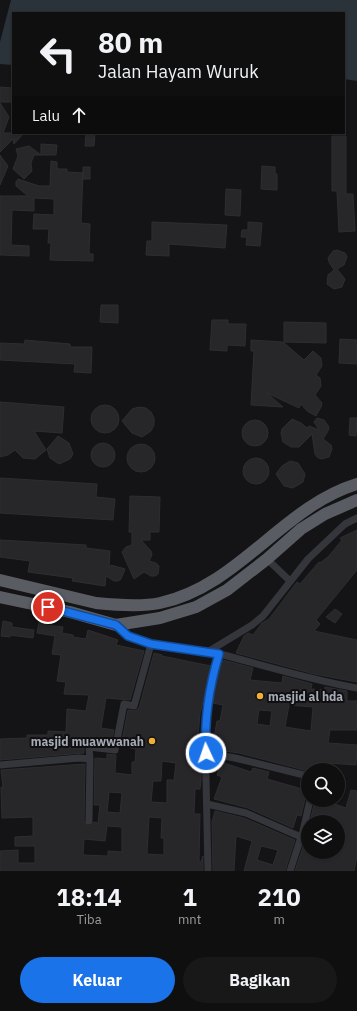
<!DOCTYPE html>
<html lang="id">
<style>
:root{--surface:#0f0f10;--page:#181819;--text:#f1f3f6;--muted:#9b9c9f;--line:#2f2f30;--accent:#1a73e8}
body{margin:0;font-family:"IBM Plex Sans",sans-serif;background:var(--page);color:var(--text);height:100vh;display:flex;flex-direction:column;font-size:15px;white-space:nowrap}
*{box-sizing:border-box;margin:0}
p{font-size:13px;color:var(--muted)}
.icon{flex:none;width:22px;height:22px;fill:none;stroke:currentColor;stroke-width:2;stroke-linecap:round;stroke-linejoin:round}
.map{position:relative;height:871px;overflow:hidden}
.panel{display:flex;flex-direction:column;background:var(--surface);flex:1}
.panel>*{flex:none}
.banner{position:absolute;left:12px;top:12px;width:333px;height:122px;border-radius:0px;box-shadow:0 1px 3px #0004,0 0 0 1px var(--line);background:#0f0f10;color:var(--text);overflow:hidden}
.controls{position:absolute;left:301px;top:763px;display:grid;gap:8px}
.controls a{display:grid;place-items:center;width:44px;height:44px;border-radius:50%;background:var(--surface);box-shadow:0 1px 3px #0004,0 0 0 1px var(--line);font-size:20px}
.pin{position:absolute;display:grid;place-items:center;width:34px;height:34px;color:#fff;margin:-17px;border:2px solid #fff;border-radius:50%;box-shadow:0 1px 4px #0007}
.me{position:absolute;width:44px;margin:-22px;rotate:357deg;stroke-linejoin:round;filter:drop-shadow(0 0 3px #0008)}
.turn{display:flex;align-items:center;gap:14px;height:84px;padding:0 20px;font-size:18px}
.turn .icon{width:52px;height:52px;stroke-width:2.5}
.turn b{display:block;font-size:28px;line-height:34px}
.then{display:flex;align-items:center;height:38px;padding:0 20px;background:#0003;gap:8px;font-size:15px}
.eta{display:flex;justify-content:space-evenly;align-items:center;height:68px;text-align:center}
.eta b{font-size:24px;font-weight:700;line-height:28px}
.button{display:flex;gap:8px;margin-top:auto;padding:8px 20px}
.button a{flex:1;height:46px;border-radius:24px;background:var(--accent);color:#fff;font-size:16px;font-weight:700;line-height:46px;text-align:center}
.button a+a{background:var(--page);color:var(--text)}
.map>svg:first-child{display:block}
.water{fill:#2a3339}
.pier{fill:#141416}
.building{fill:#27272a;stroke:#2e2e32;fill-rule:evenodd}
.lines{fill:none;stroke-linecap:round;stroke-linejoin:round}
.minor{stroke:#35363b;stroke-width:7}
.trunk{stroke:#595c63;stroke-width:12}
.route-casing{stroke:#114b97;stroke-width:10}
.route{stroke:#1a73e8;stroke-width:7}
.poi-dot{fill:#eeb134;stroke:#0f0f11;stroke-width:1.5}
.labels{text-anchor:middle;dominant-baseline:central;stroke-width:4;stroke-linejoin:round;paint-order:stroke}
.poi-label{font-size:12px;font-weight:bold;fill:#a6abb6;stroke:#0f0f11;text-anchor:start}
</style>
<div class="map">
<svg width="357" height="871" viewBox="0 0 357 871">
<rect width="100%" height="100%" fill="#141416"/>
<!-- water -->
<path class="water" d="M0,0H357V81L344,79V13H13V65L0,64Z"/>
<!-- pier -->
<path class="pier" d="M0,0H11L0,42Z"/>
<!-- building -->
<path class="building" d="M0,87L12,88L11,102H0Z
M0,103L9,117L3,133H24L14,144L13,139L0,152Z
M86,133H95L94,146H85Z
M332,136H346V194H353L355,231L339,232L337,191H332Z
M41,144L57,145L56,155H41Z
M29,146L41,155H34L31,163L32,171L24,179L13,169L18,156L16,149Z
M0,155L8,166L0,185Z
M51,161L57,162V169H67V172L83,173L81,223L90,224L89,254H93V261L50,260L51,243H48L49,229H33L34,214L54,215V199L34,198V211L12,210L11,245L29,246V256L0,255V196H28L16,186V182L18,179L39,186H50Z
M262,166L275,167V174H277V190L261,189Z
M83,167H90V179H83Z
M226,189L241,190L240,216L225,215Z
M152,222L227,225L225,248L169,244V256L146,255L147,241H152Z
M248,222L262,223L260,246L246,245L247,237H241L242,230H248Z
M337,250L345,253L347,257L344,265L337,269L345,279L342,287L334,289L327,284L328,275L334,270L329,262L328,258L333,251Z
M101,305H118V323L100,322Z
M212,320H228V324H246L245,346L227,345V351L210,350Z
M284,322L326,323V343L284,342Z
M340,339L357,340V364L339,363Z
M25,340L70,344V347H92L91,373L74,372L75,364L0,360V343L24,344Z
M251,340L283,342L304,360L313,351L321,358L322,366L316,375L320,378L321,386L315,395L322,403L321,407L316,416L307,411L301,404L299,408L267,393L283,407L251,405L254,351H251Z
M0,402L64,407L62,433L34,431L46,450L35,459L23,458L15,450L8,455L0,457Z
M91 419a14 14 0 1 1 28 0a14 14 0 1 1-28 0Z
M139,407L146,408L151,412L154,418V425L151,431L142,437L132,433L122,421L132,409Z
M317,418L324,420L329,427L328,431L323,439L331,445L332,449L329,457L321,459L317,457L315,454L312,434L299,447H291L283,442L281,433L282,429L292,419L301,423L307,428L309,426L319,430L314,422Z
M350,418H357L356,436L349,435Z
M242 433a13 13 0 1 1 26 0a13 13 0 1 1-26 0Z
M58,436L69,443L73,454L70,459L59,464L50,458L47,449Z
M91 455a12 12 0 1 1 24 0a12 12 0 1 1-24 0Z
M127 458a14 14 0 1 1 28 0a14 14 0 1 1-28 0Z
M243 471a13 13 0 1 1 26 0a13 13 0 1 1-26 0Z
M290,461L298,463L305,474L303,482L293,488L284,486L276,474L282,466Z
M0,478L97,484L96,497L115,499L113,520L0,513Z
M130,496L160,497L159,532H150V540H141L151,551L152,555L149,561L156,563L159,566L158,574L155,576H151L144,572L134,579L122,552L126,547L132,545V532H129Z
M357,530V570L316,620L320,624L314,631L357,640V682L314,674L236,653L244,636L248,633L253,635L262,623L269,619L297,582L300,584L319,562L320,563L328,557L342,540L340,538Z
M0,540L86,545V548L110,551L109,568L111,565L125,569L121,579L118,581H114L106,576L105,586L72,581L73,578L28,572L30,561L0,557Z
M335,609L342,614L335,623L326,617Z
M3,621L12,623V627L34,630L33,638L10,635V637L1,636Z
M39,622L47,623L46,625L63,627L62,633L73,635V637L86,639L88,630L118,640L116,645L144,651L130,700L106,698L101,728L114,730L111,744L89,742L84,743V753L0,760V739L27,738V735H48V731L66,732L67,709L86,711L89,695L64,694L66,682L57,681L61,655L52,654L55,636L37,633Z
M154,653L162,655V656L211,666L200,714L197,746H200L198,755V758H201V781L200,789H195L194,814H200L199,861L201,862L203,856V871H0V851L18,850V863H35V846H15V837L33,836V817L2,818L1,787H3L1,770L85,764L84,821L89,826L94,822L98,823L100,805H94L95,758L107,759V754L116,755L115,773L132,775V762H135L136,749L121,746L128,710L135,711L139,708ZM162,761L176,763L174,780H167V803L151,802L153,781H161ZM109,792L122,793L120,813L107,812ZM149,817L162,818L161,838H164V855L147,854ZM107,826L122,827V852L108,851V856L83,855L84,839L105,841Z
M223,660L253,668L250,680L282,683L283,676L312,684L311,689L325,690V687L347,691V701H357V730H330L328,743L357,745L356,765L329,763L327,770L308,771L239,753L218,750L220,738L214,737L217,721H220L223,705L213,703L214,692ZM289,705L313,707L311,731L285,727ZM259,710L272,711L270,726L257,724Z
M221,762L251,772L253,768L269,772L267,779L302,789L304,780L308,781V795L305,799L301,816L297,815L293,828L248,808L214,799L222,777L217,775Z
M351,790L357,791V857L354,871H295L305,841L308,842V852H338V822H310L315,800H323L346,808Z
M215,811L244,818L295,840L285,871H244L252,841L236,836L234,871H213L212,822ZM261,846L278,850L273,865L257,860Z"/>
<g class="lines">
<!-- minor -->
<path class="minor" d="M267,559L290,581
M116,625C142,653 186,645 220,654C266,666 311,680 357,688
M206,653L252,625L263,616L308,559L345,524L357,518
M206,753L235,758L308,776
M0,765L79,758L90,759L89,747L115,750L124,704L134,706L151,644
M207,804L246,813L301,837
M89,821L90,759
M208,871L205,733L209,691L219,654
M290,871L303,831L310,800"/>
<!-- trunk -->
<path class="trunk" d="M0,580L96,603C116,605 141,607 160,603C239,586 282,507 357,484
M0,597L70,612L116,625L160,618L196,607L227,590L267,559L301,529L325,514L357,500"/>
</g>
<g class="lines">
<!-- route casing -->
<g class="route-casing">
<path id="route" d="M48,607L116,625L128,636L151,644L219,654C209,687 204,718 206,753"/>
</g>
<!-- route -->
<use href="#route" class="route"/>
</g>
<!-- markers -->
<g class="poi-dot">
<circle cx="260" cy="696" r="4"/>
<circle cx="152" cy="741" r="4"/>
</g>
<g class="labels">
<!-- poi labels -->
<g class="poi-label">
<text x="268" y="696">masjid al hda</text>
<text x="144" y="741" text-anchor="end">masjid muawwanah</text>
</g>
</g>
</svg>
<div class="controls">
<a><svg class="icon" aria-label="search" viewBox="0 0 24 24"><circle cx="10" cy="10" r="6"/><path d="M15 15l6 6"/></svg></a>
<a><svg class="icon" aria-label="layers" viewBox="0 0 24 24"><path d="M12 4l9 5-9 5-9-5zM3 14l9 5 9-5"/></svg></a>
</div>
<div class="pin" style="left:48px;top:607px;background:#d93025"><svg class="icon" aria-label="arrive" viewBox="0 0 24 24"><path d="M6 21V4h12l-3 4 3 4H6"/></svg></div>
<svg class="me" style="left:206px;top:753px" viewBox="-20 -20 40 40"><circle r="17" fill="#1a73e8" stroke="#fff" stroke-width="3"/><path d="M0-11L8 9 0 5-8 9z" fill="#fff"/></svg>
<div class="banner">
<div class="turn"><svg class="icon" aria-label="left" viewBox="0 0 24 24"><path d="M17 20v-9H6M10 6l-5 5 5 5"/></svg><div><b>80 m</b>Jalan Hayam Wuruk</div></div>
<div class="then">Lalu<svg class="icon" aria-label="ahead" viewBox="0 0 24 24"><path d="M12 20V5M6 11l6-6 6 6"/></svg></div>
</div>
</div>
<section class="panel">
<div class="eta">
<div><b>18:14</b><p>Tiba</p></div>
<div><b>1</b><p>mnt</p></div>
<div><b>210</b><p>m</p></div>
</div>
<div class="button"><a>Keluar</a><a>Bagikan</a></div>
</section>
